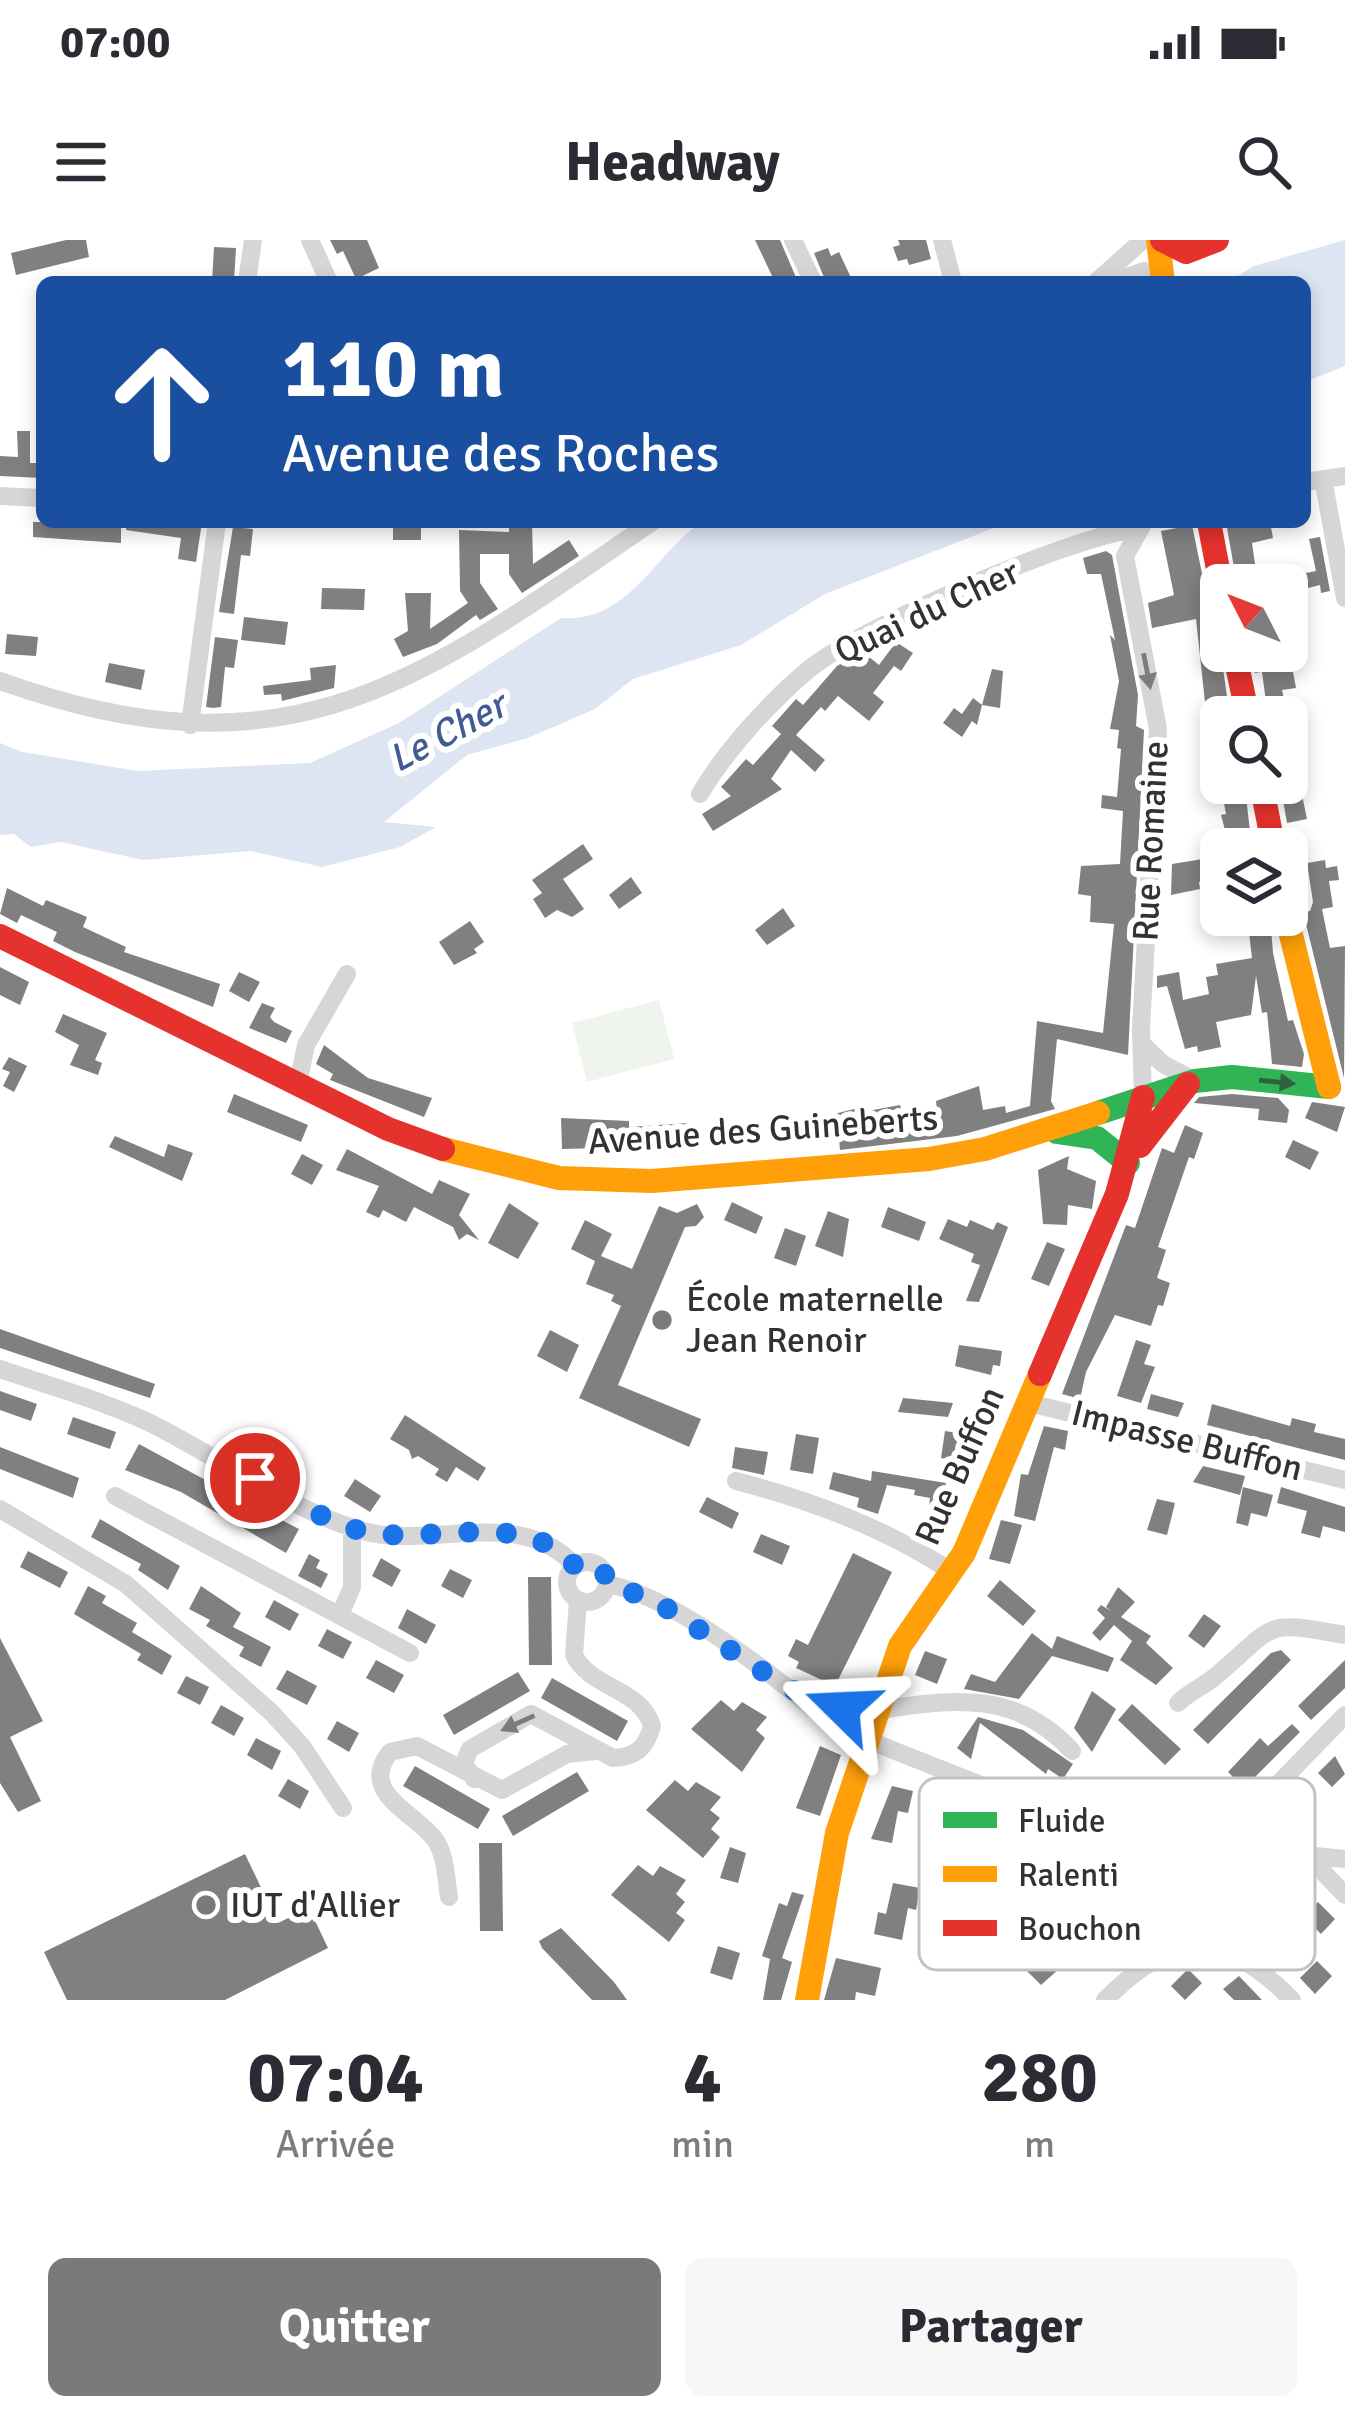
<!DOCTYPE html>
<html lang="fr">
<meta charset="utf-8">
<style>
:root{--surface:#fff;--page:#f7f7f7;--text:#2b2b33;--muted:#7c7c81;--accent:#7a7a7a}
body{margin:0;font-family:Signika,sans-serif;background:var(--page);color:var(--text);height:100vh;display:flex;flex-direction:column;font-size:45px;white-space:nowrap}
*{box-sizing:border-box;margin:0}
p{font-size:39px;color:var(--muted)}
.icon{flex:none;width:66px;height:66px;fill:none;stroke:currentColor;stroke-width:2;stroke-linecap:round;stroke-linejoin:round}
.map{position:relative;height:1760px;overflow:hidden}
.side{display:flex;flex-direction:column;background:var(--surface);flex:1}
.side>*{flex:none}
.hud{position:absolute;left:36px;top:36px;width:1275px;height:252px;border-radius:18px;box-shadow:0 6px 18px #0003;background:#1a4fa0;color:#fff;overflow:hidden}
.needle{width:78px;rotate:312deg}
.tools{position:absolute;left:1200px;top:324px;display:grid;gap:24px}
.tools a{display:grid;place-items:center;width:108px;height:108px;border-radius:18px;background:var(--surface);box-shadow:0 6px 18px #0003;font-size:60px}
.pin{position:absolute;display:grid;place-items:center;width:102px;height:102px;color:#fff;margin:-51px;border:6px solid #fff;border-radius:50%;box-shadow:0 3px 12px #0007}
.me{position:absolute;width:132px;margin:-66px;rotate:291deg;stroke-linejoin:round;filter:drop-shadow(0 0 9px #0008)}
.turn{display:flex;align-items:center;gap:42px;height:252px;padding:0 48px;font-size:54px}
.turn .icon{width:156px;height:156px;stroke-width:2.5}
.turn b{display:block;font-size:84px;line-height:102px}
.eta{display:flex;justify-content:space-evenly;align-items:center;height:204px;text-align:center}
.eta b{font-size:72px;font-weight:700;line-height:84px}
.action{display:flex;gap:24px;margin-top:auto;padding:24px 48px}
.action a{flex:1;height:138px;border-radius:18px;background:var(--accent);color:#fff;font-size:48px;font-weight:700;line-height:138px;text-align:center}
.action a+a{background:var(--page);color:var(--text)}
.status{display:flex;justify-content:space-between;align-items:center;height:84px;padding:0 60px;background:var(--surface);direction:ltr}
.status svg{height:33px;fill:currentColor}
header{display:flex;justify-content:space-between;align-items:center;height:156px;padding:0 48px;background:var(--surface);font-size:54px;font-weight:700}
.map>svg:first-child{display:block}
.green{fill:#eff4ed}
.water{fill:#dde4f2}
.building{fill:#808080}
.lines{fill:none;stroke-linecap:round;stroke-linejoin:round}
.street{stroke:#d6d6d6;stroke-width:18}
.fast{stroke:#30b455;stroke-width:24}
.slow{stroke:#ff9f0a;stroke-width:24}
.jam{stroke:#e5322d;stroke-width:24}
.oneway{fill:#7c7c7c}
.oneway2{fill:#31603e}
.route{stroke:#1a73e8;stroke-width:21;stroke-dasharray:0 37.8}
.poi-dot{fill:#7a7a7a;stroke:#fff;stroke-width:4.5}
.labels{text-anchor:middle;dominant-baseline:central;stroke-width:12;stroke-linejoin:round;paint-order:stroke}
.street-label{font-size:36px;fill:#323232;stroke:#fff}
.poi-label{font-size:36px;fill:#323232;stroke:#fff;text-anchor:start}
.water-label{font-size:39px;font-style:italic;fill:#415c94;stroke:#fff}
.key{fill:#fff;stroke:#c2c2c2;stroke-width:3}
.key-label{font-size:33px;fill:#323232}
</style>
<div class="status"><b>07:00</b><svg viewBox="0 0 49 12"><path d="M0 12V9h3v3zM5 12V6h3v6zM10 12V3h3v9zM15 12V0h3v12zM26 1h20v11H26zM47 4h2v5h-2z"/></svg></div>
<header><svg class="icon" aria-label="menu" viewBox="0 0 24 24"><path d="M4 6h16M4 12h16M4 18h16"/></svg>Headway<svg class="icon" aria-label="search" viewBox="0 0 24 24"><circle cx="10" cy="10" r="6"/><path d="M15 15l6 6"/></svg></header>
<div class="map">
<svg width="1345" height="1760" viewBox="0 0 1345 1760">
<rect width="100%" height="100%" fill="#fff"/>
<!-- green -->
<path class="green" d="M659,760L674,819L587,842L572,783Z"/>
<!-- water -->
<path class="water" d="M1345,0V126L1305,142V42H1228L1254,26Z
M702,282H1009L825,354L741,405L633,439L595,469L528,498L467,515L384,582L436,587L400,607L322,627L251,611L143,620L61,602L31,607L14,594L0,595V503L22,512L138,531L310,523L399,483L561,378C629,383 654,314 702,282Z"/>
<!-- building -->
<path class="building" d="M66,0H86L89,17L16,35L11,13Z
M330,0H367L379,28L356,39L343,11L337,14Z
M755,0H780L798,42H775Z
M898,0H926L931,19L909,25L907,19L898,21L893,7L900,5Z
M214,7L236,8L234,42H212Z
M828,8L831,16L839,12L853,42H826L814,13Z
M17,191H30V223H42V238L0,236V216L18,217Z
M33,282H121V303L33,297Z
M127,282H202L196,322L178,319L181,298L126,290Z
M509,282H532L533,324L569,300L579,316L522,353L509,334V314H480V343L498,369L480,380L476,375L437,404L403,417L394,399L408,391L405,353H431L430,389L468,363L460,351L459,290L509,292Z
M1226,282H1270L1273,298L1252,303L1258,345H1237Z
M393,283H421V300H393Z
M1192,285L1205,348L1213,359L1230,477H1221V487L1208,490L1196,379L1152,388L1148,363L1174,355L1161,291Z
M233,287L253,289L250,316L241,315L234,374L219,372Z
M1320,297L1330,351L1321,353L1320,345L1308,348L1306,333L1316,331L1309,299Z
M1106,311L1112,315L1138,455L1136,486L1144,490L1128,815L1057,799L1051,861L1055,869L957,896L840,910L838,886L830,875L858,868L862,872L900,865L906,885L938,881L936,861L979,846L983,870L1005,866L1006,873L1030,866L1037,781L1103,793L1114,684L1090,682L1091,656L1078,654L1081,626L1120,624L1123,571L1101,568L1102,555L1117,557L1121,509L1117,508L1119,490L1110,489L1119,441L1110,395L1115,400L1101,334H1087L1083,318Z
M322,348L365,349L364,370L321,369Z
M244,377L288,382L285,405L241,400Z
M7,394L38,397L36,416L5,414Z
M215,397L238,400L234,428L225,427L221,467L213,468L206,467Z
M896,402L913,413L901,431L894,426L873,453L884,462L869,481L838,456L825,471L821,467L796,495L825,520L815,532L791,510L771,539L782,549L713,591L702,574L731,556L721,547L746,519L753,525L781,494L772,486L796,459L803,465L837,426L851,418L855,422L863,412L879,425Z
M1270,411L1273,430L1292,426L1296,448L1282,450L1288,477H1268L1262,432L1267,431L1255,433L1251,412Z
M109,423L145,430L141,450L105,442Z
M336,425L334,448L282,461L281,454L264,455L263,446L311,440L310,428Z
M992,429L1003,431L1000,468L982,465L977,485L972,481L962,497L943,483L954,468L962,474L973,458L982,465Z
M1298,536L1307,579L1287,583L1280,543Z
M1245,548L1252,609H1230L1221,575L1226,574L1222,552Z
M583,604L593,619L563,639L584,669L572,677L557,670L545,678L533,659L542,653L532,640Z
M1203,619L1207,641L1199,642L1200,649L1171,655L1172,624Z
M1325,620L1326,628L1337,626L1339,640L1329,641L1333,667L1322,669L1330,708L1345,706L1344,838L1303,672L1310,671L1313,662L1307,623Z
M631,637L642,653L619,669L609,655Z
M7,648L43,666L46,660L87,677L83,687L126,707L124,712L220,744L213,767L75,712L53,701L57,692L21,675L17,683L0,674Z
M783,668L795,686L767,705L755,690Z
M1247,675H1270L1273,713L1288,781L1293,780L1304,814L1302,827L1272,824L1267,772L1262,773L1256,736L1251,775L1216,782L1221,807L1198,812L1197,806L1185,809L1167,746L1157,748V736L1179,732L1183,760L1209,754L1206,737L1218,735L1216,724L1252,718Z
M470,681L484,702L474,709L477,713L454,725L439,702Z
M0,727L29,742L20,765L0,755Z
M239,732L260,742L249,762L229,751Z
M262,763L275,768L270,777L274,782L292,791L286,803L249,788Z
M63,774L107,793L95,820L102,823L98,835L70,825L79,805L55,792Z
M324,805L368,838L432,858L424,877L330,840L333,834L316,824Z
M9,817L27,826L14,852L3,846L10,832L2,829Z
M234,854L308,885L301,902L227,872Z
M1232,854L1278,858L1289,870L1287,883L1258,880L1259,869L1194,863L1199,857Z
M1312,862L1345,867L1337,892L1305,878Z
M561,878L629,881V887L688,883L689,906L562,909Z
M1185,885L1203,893L1194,919L1189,917L1158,1007L1166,1010L1157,1038L1170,1043L1163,1066L1158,1065L1151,1086L1115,1075L1086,1132L1080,1159L1062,1154L1126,985L1135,988L1162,908L1174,913Z
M115,896L164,917L168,904L193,913L182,941L109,907Z
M1293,900L1319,912L1310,930L1285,917Z
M347,909L432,954L439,940L470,954L459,975L479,1000L467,994L459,1000L453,987L414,967L406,982L383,970L379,978L366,972L379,946L336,930Z
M302,914L323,925L312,945L291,934Z
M1069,916L1067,929L1096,941L1092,969L1068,965L1067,985L1043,984L1038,930Z
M732,962L763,977L756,994L724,980Z
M509,963L539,983L518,1019L488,1003Z
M697,964L704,977L696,986L685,987L618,1145L701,1179L689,1207L579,1158L621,1066L611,1061L614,1055L586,1044L595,1021L571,1009L585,980L612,994L601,1016L632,1029L659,966L677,973Z
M888,967L926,982L919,1001L881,987Z
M828,971L849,979L843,1017L815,1006Z
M948,979L967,987L970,980L993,990L997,982L1008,987L979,1062L966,1061L980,1025L971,1022L974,1014L939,999Z
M785,988L806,996L796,1026L774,1018Z
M1047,1002L1065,1009L1049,1046L1031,1039Z
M0,1089L155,1144L150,1158L0,1108Z
M550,1090L579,1105L567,1132L537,1116Z
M1136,1100L1151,1105L1144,1124L1155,1127L1141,1163L1117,1156Z
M959,1105L1002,1111L1000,1126L993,1125L991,1135L955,1126Z
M0,1151L37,1164L31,1181L0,1170Z
M1151,1154L1184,1163L1178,1177L1147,1169Z
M903,1158L953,1163L948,1177L898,1172Z
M1212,1164L1290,1186L1292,1178L1316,1184L1314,1192L1345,1199V1220L1207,1185Z
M405,1175L486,1228L478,1241L456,1227L447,1242L435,1235L439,1229L418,1216L412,1219L409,1210L390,1199Z
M73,1177L116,1192L110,1209L67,1194Z
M1044,1186L1068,1191L1065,1210L1054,1207L1035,1281L1014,1276L1021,1234L1028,1235Z
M945,1191L965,1194L960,1221L941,1218Z
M796,1194L819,1198L813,1234L790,1230Z
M139,1204L211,1243L213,1239L221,1243L227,1252L299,1289L286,1313L181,1252L125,1230Z
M0,1207L79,1238L73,1258L0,1229Z
M735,1207L768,1212L764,1235L732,1228Z
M1203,1226L1245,1236L1240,1255L1193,1242Z
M872,1231L946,1243L941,1267L929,1265L930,1258L914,1255L915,1250L876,1243L887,1245L878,1274L857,1267L859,1258L829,1249L833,1232L871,1241Z
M355,1239L381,1256L370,1272L344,1256Z
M1243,1247L1273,1255L1267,1277L1251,1273L1248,1286L1236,1283Z
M1281,1247L1345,1267V1292L1323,1286L1320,1298L1301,1293L1307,1271L1277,1263Z
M707,1257L739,1273L732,1289L699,1272Z
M1157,1259L1175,1263L1167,1295L1147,1290Z
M100,1279L180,1326L168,1350L138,1330L141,1324L91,1297Z
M1001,1280L1022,1285L1010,1324L989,1319Z
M761,1294L790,1306L782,1325L753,1312Z
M28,1311L68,1332L60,1348L20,1327Z
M853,1313L892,1332L835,1446L796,1428L799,1422L788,1416L796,1399L808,1405Z
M309,1314L320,1320L316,1328L328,1334L321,1348L298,1336Z
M381,1318L401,1330L392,1347L372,1336Z
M450,1329L472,1340L463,1358L441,1346Z
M528,1337H551L552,1425H529Z
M1000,1340L1036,1371L1023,1386L987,1356Z
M88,1346L106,1356L102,1363L137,1383L132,1392L172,1416L162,1435L137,1420L141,1414L74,1374Z
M201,1346L241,1373L233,1387L271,1407L261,1427L239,1416L244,1407L206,1386L210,1380L189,1369Z
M1118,1347L1135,1362L1121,1377L1151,1396L1146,1403L1173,1428L1156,1445L1120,1420L1132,1401L1114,1385L1100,1401L1092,1393L1105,1378L1097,1370L1101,1365L1111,1371L1106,1367Z
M274,1360L299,1374L290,1391L265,1377Z
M407,1369L436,1385L426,1404L398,1388Z
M1204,1374L1221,1386L1204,1408L1188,1396Z
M327,1389L352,1402L343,1419L318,1406Z
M1032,1393L1052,1409L1057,1396L1114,1418L1108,1432L1052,1416L1019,1459L964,1449L971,1434L995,1442Z
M0,1398L43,1481L10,1497L41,1561L18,1572L0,1543Z
M1281,1410L1291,1420L1208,1504L1193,1490L1271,1413Z
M925,1411L947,1419L937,1444L915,1435Z
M376,1420L404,1435L394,1453L366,1438Z
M1345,1420V1448L1311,1480L1298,1466Z
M287,1430L317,1446L307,1465L276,1449Z
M518,1432L530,1451L454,1495L443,1475Z
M186,1436L209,1447L200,1465L177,1453Z
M552,1438L628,1481L617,1501L541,1458Z
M1092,1451L1116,1469L1092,1512L1074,1488Z
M721,1460L734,1471L742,1462L767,1477L756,1490L765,1498L742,1532L691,1489Z
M1132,1464L1181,1509L1165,1525L1118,1480Z
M221,1465L244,1478L234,1496L211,1483Z
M978,1477L1023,1490L1073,1524L1063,1539L1048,1529L1046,1534L980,1483L971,1519L957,1508Z
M337,1481L359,1493L349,1512L327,1499Z
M1292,1484L1300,1492L1244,1548L1228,1532L1260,1498L1268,1506Z
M256,1498L281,1511L272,1530L247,1515Z
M820,1506L841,1515L820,1576L796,1568Z
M1335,1516L1345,1534L1332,1547L1318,1533Z
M415,1526L490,1569L478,1589L403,1546Z
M577,1532L589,1551L513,1596L502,1576Z
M288,1539L309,1551L300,1569L278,1556Z
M675,1540L688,1551L696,1542L721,1557L710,1570L720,1578L711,1589L720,1597L703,1618L646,1570Z
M892,1546L913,1551L908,1573L898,1571L892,1603L871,1599Z
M479,1603H502L503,1691H480Z
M730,1607L746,1613L738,1643L720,1638Z
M245,1614L278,1683L309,1668L328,1708L225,1760H67L44,1712Z
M638,1625L653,1636L660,1626L686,1640L676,1654L685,1662L676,1673L685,1680L669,1702L611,1655Z
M893,1643L920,1648L916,1670L908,1668L902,1700L874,1694L878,1672L886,1674Z
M792,1652L804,1655L782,1718L792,1722L781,1760H763L770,1719L762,1716L779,1663L787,1666Z
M1290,1655L1306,1674L1318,1662L1335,1679L1321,1694L1304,1677L1294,1687L1277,1670Z
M1081,1681L1096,1696L1041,1745L1026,1730Z
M561,1688L614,1742L627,1760H592L542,1708L539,1701Z
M718,1706L740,1713L732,1740L710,1733Z
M836,1718L881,1728L875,1756L856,1752L855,1760H824Z
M1317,1721L1332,1736L1315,1754L1300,1738Z
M1188,1729L1202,1743L1185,1760L1171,1746Z
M1239,1736L1262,1760H1234L1223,1749Z"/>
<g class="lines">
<!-- street -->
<path class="street" d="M310,0L329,42
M793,0L813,42
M942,0L953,42
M247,42L253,0
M1096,42L1143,0
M1114,42L1144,31L1162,38
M1323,239L1345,358
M1305,242L1345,236
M0,256L42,258
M0,441C290,545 420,441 652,282
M190,485L217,282
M700,554C725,511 771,461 808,430C861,387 1068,298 1135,289
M1142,804L1163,824L1195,841
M298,844L306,805L347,734
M1143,857L1141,788L1158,489L1125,316L1144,282
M0,1129C49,1146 101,1160 148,1182C218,1216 288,1270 363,1291C432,1310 520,1265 575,1326
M1029,1163L1345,1240
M736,1241C813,1261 885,1288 952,1332
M115,1256L410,1413
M0,1269L126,1344L271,1472L302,1506L343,1568
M567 1342a20 20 0 1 1 40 0a20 20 0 1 1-40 0Z
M607,1344C684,1358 806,1461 866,1513
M340,1375L352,1347V1287
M798,1451C833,1461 850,1476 884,1456
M1178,1463C1190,1451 1205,1446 1217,1435C1278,1383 1262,1380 1345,1395
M880,1470C956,1458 1017,1451 1072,1511
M870,1501L1102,1593L1345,1619
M474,1539L464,1523L470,1509L531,1474L613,1518C636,1517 646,1508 652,1486C641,1448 591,1449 574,1415L578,1360
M1218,1606L1345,1475
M1307,1615L1345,1655
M449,1657C446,1639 446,1617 436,1601C417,1573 357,1554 390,1512L417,1506L502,1550L567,1514L596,1511
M1105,1760C1174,1690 1225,1691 1292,1760"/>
<!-- fast -->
<path class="fast" d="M1098,873L1195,841L1232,837L1329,847
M1057,892L1097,898L1128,923"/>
<!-- slow -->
<path class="slow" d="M1158,0L1163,42
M1286,675L1329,847
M443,909L559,938L652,941L929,919L985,909L1098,873
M807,1760L837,1593L900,1406L964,1313L1040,1134"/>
<!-- jam -->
<path class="jam" d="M1162,0L1186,12L1217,0
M1209,282L1221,345
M1234,411L1248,477
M1261,543L1274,609
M0,696L388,889L443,909
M1140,906L1188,844
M1040,1134L1117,954L1143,857"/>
</g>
<!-- one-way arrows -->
<defs><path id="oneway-solid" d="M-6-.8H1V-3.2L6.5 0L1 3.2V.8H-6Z" transform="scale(3)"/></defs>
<g class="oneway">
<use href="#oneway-solid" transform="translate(1147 431) rotate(79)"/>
<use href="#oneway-solid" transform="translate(518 1483) rotate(156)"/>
</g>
<use class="oneway2" href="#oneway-solid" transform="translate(1277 842) rotate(6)"/>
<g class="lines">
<!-- route -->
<path class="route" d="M255,1238C291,1257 331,1287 372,1293C438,1303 525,1269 575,1326L594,1323L604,1331L607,1344L654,1360L788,1448L842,1468"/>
</g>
<!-- markers -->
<g class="poi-dot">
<circle cx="662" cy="1080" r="12"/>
<circle cx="206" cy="1665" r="12"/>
</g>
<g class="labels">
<!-- street labels -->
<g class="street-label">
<text transform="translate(927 372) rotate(-25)">Quai du Cher</text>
<text transform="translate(1151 601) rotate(-87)">Rue Romaine</text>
<text transform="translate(763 890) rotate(-4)">Avenue des Guineberts</text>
<text transform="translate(1187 1201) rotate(14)">Impasse Buffon</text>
<text transform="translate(960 1226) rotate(-66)">Rue Buffon</text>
</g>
<!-- poi labels -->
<g class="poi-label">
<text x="686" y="1059">École maternelle<tspan x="686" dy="41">Jean Renoir</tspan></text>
<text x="230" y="1665">IUT d'Allier</text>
</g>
<!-- water labels -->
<g class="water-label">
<text transform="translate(447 492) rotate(-28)">Le Cher</text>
</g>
</g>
<!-- legend -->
<rect x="919" y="1538" width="396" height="192" rx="18" class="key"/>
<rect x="943" y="1572" width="54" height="16" fill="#30b455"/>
<rect x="943" y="1626" width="54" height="16" fill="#ff9f0a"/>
<rect x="943" y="1680" width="54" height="16" fill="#e5322d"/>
<g class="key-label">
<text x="1018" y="1592">Fluide</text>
<text x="1018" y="1646">Ralenti</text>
<text x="1018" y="1700">Bouchon</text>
</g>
</svg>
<div class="tools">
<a><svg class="needle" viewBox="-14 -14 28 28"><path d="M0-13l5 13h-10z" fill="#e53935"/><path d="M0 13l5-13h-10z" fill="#7c7c81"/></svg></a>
<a><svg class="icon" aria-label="search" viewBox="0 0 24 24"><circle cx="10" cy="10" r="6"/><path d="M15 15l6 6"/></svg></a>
<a><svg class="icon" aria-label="layers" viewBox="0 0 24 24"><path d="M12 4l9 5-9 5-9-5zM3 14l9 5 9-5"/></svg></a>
</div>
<div class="pin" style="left:255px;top:1238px;background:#d93025"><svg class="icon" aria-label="arrive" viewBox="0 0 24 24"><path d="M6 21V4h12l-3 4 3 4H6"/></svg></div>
<svg class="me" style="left:842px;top:1468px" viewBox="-20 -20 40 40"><path d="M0-17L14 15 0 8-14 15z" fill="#1a73e8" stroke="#fff" stroke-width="4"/></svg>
<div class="hud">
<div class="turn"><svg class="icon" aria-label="ahead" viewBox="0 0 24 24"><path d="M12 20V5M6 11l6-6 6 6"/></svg><div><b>110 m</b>Avenue des Roches</div></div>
</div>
</div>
<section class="side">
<div class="eta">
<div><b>07:04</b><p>Arrivée</p></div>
<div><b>4</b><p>min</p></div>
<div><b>280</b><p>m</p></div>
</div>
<div class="action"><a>Quitter</a><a>Partager</a></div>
</section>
